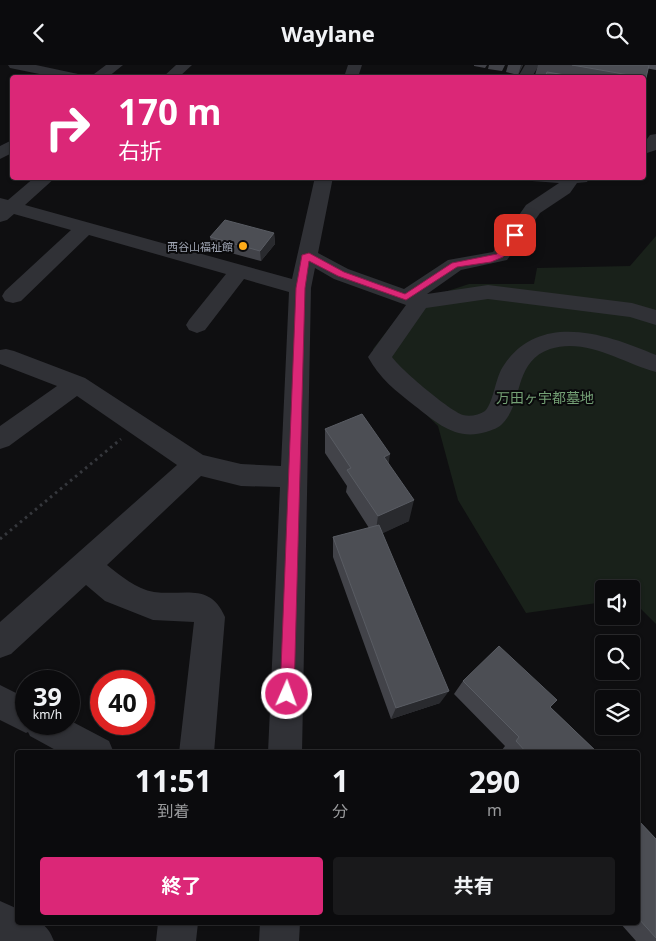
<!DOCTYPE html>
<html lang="ja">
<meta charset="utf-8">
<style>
:root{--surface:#0b0b0d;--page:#19191b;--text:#f1f3f6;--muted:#9a9b9d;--line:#2b2b2e;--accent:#db2777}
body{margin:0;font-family:"Noto Sans","Noto Sans JP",sans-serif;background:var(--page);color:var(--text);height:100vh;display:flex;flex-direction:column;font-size:19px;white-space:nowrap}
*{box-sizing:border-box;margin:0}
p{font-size:16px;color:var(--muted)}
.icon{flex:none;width:28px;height:28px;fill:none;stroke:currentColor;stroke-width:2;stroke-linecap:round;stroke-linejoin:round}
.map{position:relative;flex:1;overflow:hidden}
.drawer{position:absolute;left:15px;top:685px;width:625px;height:175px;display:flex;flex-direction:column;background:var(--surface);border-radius:5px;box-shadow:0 1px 4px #0004,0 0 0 1px var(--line)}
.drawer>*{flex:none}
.top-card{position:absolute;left:10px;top:10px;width:636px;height:105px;border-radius:5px;box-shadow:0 1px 4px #0004,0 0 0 1px var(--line);background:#db2777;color:#fff;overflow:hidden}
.tools{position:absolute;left:595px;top:515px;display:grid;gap:10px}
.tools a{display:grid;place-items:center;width:45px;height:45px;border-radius:5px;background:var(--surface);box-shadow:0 1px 4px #0004,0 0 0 1px var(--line);font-size:25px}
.speed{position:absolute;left:15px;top:605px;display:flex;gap:10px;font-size:25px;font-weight:700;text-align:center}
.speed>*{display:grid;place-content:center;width:65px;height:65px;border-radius:50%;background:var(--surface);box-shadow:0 1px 4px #0004,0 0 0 1px var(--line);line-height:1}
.speed small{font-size:12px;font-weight:400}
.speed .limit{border:8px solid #d22;background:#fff;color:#111}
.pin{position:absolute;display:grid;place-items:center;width:42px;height:42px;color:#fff;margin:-21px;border-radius:10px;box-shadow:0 2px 8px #0006}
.me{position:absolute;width:55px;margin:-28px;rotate:2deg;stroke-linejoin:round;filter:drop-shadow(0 0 4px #0008)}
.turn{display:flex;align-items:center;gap:18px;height:105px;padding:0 25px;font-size:22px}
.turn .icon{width:65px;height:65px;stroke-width:2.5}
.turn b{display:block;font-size:35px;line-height:42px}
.eta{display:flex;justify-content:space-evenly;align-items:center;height:85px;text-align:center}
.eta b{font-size:30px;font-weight:700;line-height:35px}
.button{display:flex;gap:10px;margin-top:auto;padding:10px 25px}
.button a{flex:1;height:58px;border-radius:5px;background:var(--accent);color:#fff;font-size:20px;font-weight:700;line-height:58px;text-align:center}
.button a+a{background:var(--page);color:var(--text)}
header{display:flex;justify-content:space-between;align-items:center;height:65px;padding:0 25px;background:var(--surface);font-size:22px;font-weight:700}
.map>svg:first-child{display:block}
.green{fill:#19211a}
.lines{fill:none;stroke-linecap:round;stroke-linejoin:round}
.path{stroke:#36383d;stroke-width:3;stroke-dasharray:2.5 4;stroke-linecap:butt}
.minor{fill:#303136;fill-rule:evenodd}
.major{fill:#4c4e55;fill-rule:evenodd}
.wall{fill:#424349}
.shaded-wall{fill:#292a2e}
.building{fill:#4c4e54;stroke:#595c63}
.route{fill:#db2777;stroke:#8e194d}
.poi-dot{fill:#ffac19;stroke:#0a0a0c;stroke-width:2}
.labels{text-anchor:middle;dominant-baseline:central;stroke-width:4;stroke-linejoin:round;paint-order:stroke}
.far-poi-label{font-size:11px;fill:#9fa5b3;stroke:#0a0a0c;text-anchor:end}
.park-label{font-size:14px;fill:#74a075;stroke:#0a0a0c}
</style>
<header><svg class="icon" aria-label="back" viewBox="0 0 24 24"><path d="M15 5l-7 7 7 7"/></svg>Waylane<svg class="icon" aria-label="search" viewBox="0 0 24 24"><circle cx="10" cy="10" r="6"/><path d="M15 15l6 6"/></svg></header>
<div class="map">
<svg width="656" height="876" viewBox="0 0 656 876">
<rect width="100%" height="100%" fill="#0f0f11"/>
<!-- green -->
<path class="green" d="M656,171V559L631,534V524H604V537L526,548L458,435L438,361L403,327L376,305L373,284L408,239L469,219H534L537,203L630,201Z"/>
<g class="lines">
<!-- path -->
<path class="path" d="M0,474L121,374"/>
<!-- minor -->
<path class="minor" d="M8,0H36L78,9L80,12H54L10,3Z
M106,0H123L108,12H92L94,9Z
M176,0H192L179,12H163Z
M348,0H362L358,12H344Z
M525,0H539L532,12H518Z
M656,69V85L644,89V78L650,70Z
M12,75V88L0,94V81Z
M35,112H56L25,140L292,214L315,112H333L318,188L348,204L404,224L448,195L493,187L526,140L559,118L532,116L529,112H590L587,117L577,118L570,128L540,148L507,195L461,205L427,229L488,220L632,238L656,245V260L630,252L488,234L426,243L392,292C400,304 450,346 463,350C470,352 479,350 485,346C494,337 495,312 504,300C540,246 607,269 656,290V307C623,298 586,272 550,284C513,297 524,336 503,358C499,363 492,365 486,367C456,376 437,358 415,341C396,326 380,314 368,292L406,240L334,214L315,203L311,223L302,688H268L280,422L241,421L201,411L107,500C121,511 136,524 154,527C185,531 210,517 225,552L214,688H179L194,557L153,555L105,536L86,520L11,589L0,593V557L177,400L77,331L9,381L0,384V361L57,321L0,299V285L6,284L14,286L85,313L203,390L241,399L281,401L289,227L244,214L205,265L197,268L189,265L186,260L189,255L226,209L89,170L21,236L13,238L5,236L2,231L5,226L71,165L14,149L7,155L0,157V133L8,135Z
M0,620L26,633V659H69V655L109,676L114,688H61L30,671L28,667L26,668L0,655Z
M0,836L18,844V858C39,858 45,854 54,876H0Z
M158,858H198L196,876H156Z
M260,858H300L299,876H259Z"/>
<!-- major -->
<path class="major" d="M643,0H656V5L645,3Z"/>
</g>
<!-- wall -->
<path class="wall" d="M474,0H487L485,3L474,1Z
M489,0H505L502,6L488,4Z
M508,0H523L518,10L506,7Z
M538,0H649L644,17V12H545H546L535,10Z
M274,168L275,179L261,196L212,183L210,172Z
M325,364L389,399L409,456L382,468L440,638L391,654L333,492V472L369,463L346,427L347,421L325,388Z
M463,616L550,642L598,688H504L502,685L505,681L454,629Z
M638,755L656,774V876H636L620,858H638Z"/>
<!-- shaded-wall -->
<path class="shaded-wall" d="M521,0H523L518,10Z
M274,168L275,179L261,196L260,186Z
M390,389L387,411L384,392Z
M414,435L409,456L375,472L378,451Z
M449,626L440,638L391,654L396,643Z"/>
<!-- building -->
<path class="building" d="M572,0H649L646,13Z
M547,7L571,11L570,12H545Z
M225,155L274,168L260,186L210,172Z
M362,349L390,389L384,392L414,435L378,451L347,405L351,403L325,364Z
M379,460L449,626L396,643L333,472Z
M499,581L557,635L550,642L598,688H527L516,676L519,672L463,616Z
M638,755L656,774V873L638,853V851L641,847L638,843Z"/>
<!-- route -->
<path class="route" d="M512,169L519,170L503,192L491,197L457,202L406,235L338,211L309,196L305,223L294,629L292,633L287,635L282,633L280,629L296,223L302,190L309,188L344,207L405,229L452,198L497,189Z"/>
<!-- markers -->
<circle class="poi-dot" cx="243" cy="181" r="5"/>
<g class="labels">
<!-- far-poi labels -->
<g class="far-poi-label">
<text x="233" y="181">西谷山福祉館</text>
</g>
<!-- park labels -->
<g class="park-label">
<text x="545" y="332">万田ヶ宇都墓地</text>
</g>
</g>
</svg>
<div class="tools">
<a><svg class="icon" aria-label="sound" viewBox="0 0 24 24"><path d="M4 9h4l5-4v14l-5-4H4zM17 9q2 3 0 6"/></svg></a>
<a><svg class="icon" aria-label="search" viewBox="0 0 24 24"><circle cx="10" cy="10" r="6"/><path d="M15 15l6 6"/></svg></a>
<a><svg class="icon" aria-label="layers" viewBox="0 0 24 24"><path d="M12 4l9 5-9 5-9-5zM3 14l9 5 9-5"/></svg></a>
</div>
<div class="speed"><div>39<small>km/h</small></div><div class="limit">40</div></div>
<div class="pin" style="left:515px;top:170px;background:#d93025"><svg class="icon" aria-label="arrive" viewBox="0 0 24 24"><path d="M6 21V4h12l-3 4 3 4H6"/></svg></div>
<svg class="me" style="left:287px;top:629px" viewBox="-20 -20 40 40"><circle r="17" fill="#db2777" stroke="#fff" stroke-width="3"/><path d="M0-11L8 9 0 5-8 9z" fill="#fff"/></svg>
<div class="top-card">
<div class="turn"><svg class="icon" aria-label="right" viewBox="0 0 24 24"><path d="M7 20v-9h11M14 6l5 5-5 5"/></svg><div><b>170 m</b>右折</div></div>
</div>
<section class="drawer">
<div class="eta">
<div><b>11:51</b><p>到着</p></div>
<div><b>1</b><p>分</p></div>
<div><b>290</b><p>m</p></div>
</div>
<div class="button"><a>終了</a><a>共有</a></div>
</section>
</div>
